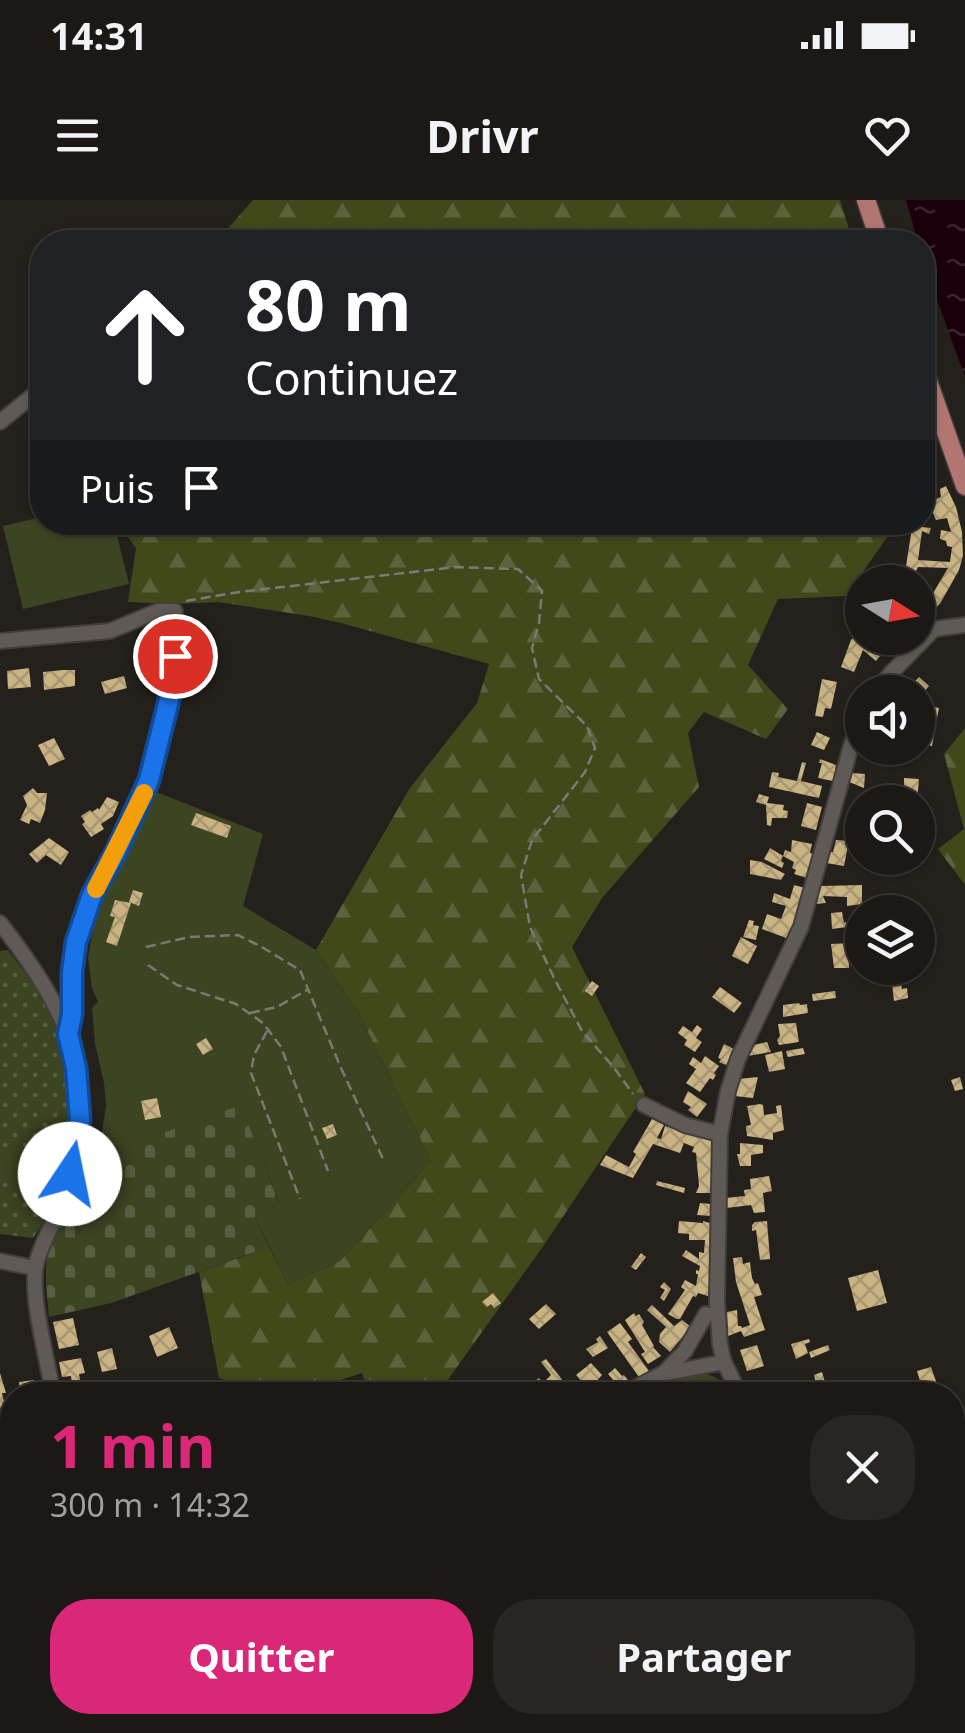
<!DOCTYPE html>
<html lang="fr">
<meta charset="utf-8">
<style>
:root{--surface:#1b1815;--page:#282522;--text:#f1f3f6;--muted:#a0a0a0;--line:#393734;--accent:#db2777}
body{margin:0;font-family:"Noto Sans",sans-serif;background:var(--page);color:var(--text);height:100vh;display:flex;flex-direction:column;font-size:38px;white-space:nowrap}
*{box-sizing:border-box;margin:0}
p{font-size:32px;color:var(--muted)}
.icon{flex:none;width:55px;height:55px;fill:none;stroke:currentColor;stroke-width:2;stroke-linecap:round;stroke-linejoin:round}
.map{position:relative;flex:1;overflow:hidden}
.sheet{position:absolute;left:0px;top:1182px;width:965px;height:352px;display:flex;flex-direction:column;background:var(--surface);border-radius:40px 40px 0 0;box-shadow:0 2px 8px #0004,0 0 0 2px var(--line)}
.sheet>*{flex:none}
.guide{position:absolute;left:30px;top:30px;width:905px;height:305px;border-radius:40px;box-shadow:0 2px 8px #0004,0 0 0 2px var(--line);background:#202124;color:#fff;overflow:hidden}
.needle{width:65px;rotate:101deg}
.fabs{position:absolute;left:845px;top:365px;display:grid;gap:20px}
.fabs a{display:grid;place-items:center;width:90px;height:90px;border-radius:50%;background:var(--surface);box-shadow:0 2px 8px #0004,0 0 0 2px var(--line);font-size:50px}
.pin{position:absolute;display:grid;place-items:center;width:85px;height:85px;color:#fff;margin:-42px;border:5px solid #fff;border-radius:50%;box-shadow:0 2px 10px #0007}
.me{position:absolute;width:110px;margin:-55px;rotate:11deg;stroke-linejoin:round;filter:drop-shadow(0 0 8px #0008)}
.turn{display:flex;align-items:center;gap:35px;height:210px;padding:0 50px;font-size:45px}
.turn .icon{width:130px;height:130px;stroke-width:2.5}
.turn b{display:block;font-size:70px;line-height:85px}
.then{display:flex;align-items:center;height:95px;padding:0 50px;background:#0003;gap:20px;font-size:38px}
.round{display:grid;place-items:center;flex:none;width:105px;height:105px;border-radius:40px;background:var(--page)}
.overview{display:flex;align-items:center;justify-content:space-between;height:170px;padding:0 50px}
h1{font-size:60px;font-weight:700;line-height:75px;color:var(--accent)}
.button{display:flex;gap:20px;margin-top:auto;padding:20px 50px}
.button a{flex:1;height:115px;border-radius:40px;background:var(--accent);color:#fff;font-size:40px;font-weight:700;line-height:115px;text-align:center}
.button a+a{background:var(--page);color:var(--text)}
.status{display:flex;justify-content:space-between;align-items:center;height:70px;padding:0 50px;background:var(--surface);direction:ltr}
.status svg{height:28px;fill:currentColor}
header{display:flex;justify-content:space-between;align-items:center;height:130px;padding:0 50px;background:var(--surface);font-size:45px;font-weight:700}
.map>svg:first-child{display:block}
.grass{fill:url(#grass-dots)}
.forest{fill:url(#forest-firs)}
.cemetery{fill:url(#cemetery-stones)}
.green{fill:#3d4422}
.water{fill:url(#water-ripples)}
.building{fill:url(#building-cross-hatch)}
.lines{fill:none;stroke-linecap:round;stroke-linejoin:round}
.minor-casing{stroke:#413e3b;stroke-width:18}
.major-casing{stroke:#413e3b;stroke-width:21}
.path{stroke:#7c7975;stroke-width:2.5;stroke-dasharray:10 5;stroke-linecap:butt}
.minor{stroke:#5f5a56;stroke-width:14}
.major{stroke:#b27672;stroke-width:18}
.route-casing{stroke:#114b97;stroke-width:25}
.route{stroke:#1a73e8;stroke-width:18}
.slow{stroke:#f59e0b;stroke-width:18}
</style>
<div class="status"><b>14:31</b><svg viewBox="0 0 49 12"><path d="M0 12V9h3v3zM5 12V6h3v6zM10 12V3h3v9zM15 12V0h3v12zM26 1h20v11H26zM47 4h2v5h-2z"/></svg></div>
<header><svg class="icon" aria-label="menu" viewBox="0 0 24 24"><path d="M4 6h16M4 12h16M4 18h16"/></svg>Drivr<svg class="icon" aria-label="heart" viewBox="0 0 24 24"><path d="M12 20l-8-8c-3-5 5-10 8-4 3-6 11-1 8 4z"/></svg></header>
<div class="map">
<svg width="965" height="1533" viewBox="0 0 965 1533">
<defs>
<pattern id="grass-dots" width="8" height="8" patternUnits="userSpaceOnUse" patternTransform="scale(2.5)"><rect width="8" height="8" fill="#3d4422"/><path d="M2 2h.1M6 6h.1" fill="none" stroke="#585e41" stroke-width="1.8" stroke-linecap="round"/></pattern>
<pattern id="forest-firs" width="22" height="20" patternUnits="userSpaceOnUse" patternTransform="scale(2.5)"><rect width="22" height="20" fill="#41491b"/><path d="M5 1l3.5 6h-7zM16 11l3.5 6h-7z" fill="#5c623b"/></pattern>
<pattern id="cemetery-stones" width="16" height="16" patternUnits="userSpaceOnUse" patternTransform="scale(2.5)"><rect width="16" height="16" fill="#3d4422"/><path d="M2 7V4a2 2 0 0 1 4 0v3zM10 15v-3a2 2 0 0 1 4 0v3z" fill="#585e41"/></pattern>
<pattern id="water-ripples" width="26" height="14" patternUnits="userSpaceOnUse" patternTransform="scale(2.5)"><rect width="26" height="14" fill="#1a000b"/><path d="M2 4q2-2 4 0t4 0M15 11q2-2 4 0t4 0" fill="none" stroke="#3b242e"/></pattern>
<pattern id="building-cross-hatch" width="8" height="8" patternUnits="userSpaceOnUse" patternTransform="scale(2.5)"><rect width="8" height="8" fill="#c9b383"/><path d="M0 0l8 8M0 8l8-8" fill="none" stroke="#a79672"/></pattern>
</defs>
<rect width="100%" height="100%" fill="#24201c"/>
<!-- grass -->
<path class="grass" d="M8,750C26,774 47,800 58,829C80,888 72,987 33,1038L0,1034V751Z
M699,1172C715,1175 724,1181 732,1195H635L662,1180Z
M90,1523H199L203,1533H94Z
M279,1523H350L353,1533H251Z"/>
<!-- forest -->
<path class="forest" d="M253,0H840L853,42H216Z
M118,323H891L892,330L846,396L778,399L748,465L788,509L766,539L704,512L688,533L699,587L602,698L572,747L645,894L544,1045L437,1195H370L362,1173L294,1195H263L219,1178L199,1072L269,1047L288,1084L340,1061L431,961L357,810L316,750L410,588L477,503L489,464L341,423L309,416L218,402L175,404L128,402L136,348Z
M965,528V685L938,649L964,629L944,554Z
M881,1523L887,1533H444L441,1523Z"/>
<!-- cemetery -->
<path class="cemetery" d="M241,904L279,1003L255,1018L269,1047L111,1103L49,1117C47,1089 40,1057 57,1033L70,993L78,990L98,956Z"/>
<!-- green -->
<path class="green" d="M42,317V322L114,323L129,384L23,409L3,326Z
M151,590L263,634L243,706L316,750L357,810L431,961L340,1061L288,1084L255,1018L279,1002L241,905L98,956L106,907L104,883L95,844L92,808L98,802L92,788L88,758L99,691Z
M28,946L33,978L0,983V950Z"/>
<!-- water -->
<path class="water" d="M906,0H965V177L928,75L923,57L922,42H918Z"/>
<!-- building -->
<path class="building" d="M946,286L956,307L962,332L963,356L959,370L941,402L921,425L918,424V412L932,395L948,368L918,367L911,382L900,379L906,366L913,322H922V327L931,328L929,334L922,331L918,360L950,362L952,347L947,346L946,341L940,339L941,330L951,332L947,318L936,320L928,302L941,297L940,289Z
M857,434L880,456L876,461L863,450L854,472L841,467L851,440Z
M877,438L880,441L882,438H895L882,453L872,445Z
M29,468L31,487L8,489L7,471Z
M63,470H75V486L44,490L43,472Z
M124,476L127,488L105,494L101,482Z
M919,477L929,486L918,499V492H910L907,490Z
M822,479L837,482L831,509L825,508L823,517L815,516Z
M923,505L939,508L936,523L920,521Z
M920,528L935,530L932,546L918,543Z
M817,532L830,538L824,550L811,545Z
M54,538L65,559L49,566L38,545Z
M872,548H887L884,565L869,560Z
M820,559L836,565L833,581L818,578L822,563H819Z
M802,562L806,563L801,581L822,586L819,598L769,587L772,572L779,573L778,577L797,581Z
M852,573L865,574L864,588L849,582Z
M904,578L919,579L917,602H904Z
M33,588L37,593H47L45,610L40,623L31,619L29,624L20,620L27,605L23,596Z
M759,594L769,597L767,603L784,605L783,610L788,611L787,618H772L771,626L767,625L766,605L756,602Z
M864,595L883,598L882,602H863Z
M107,597L119,602L113,616L101,624L104,629L91,637L82,624L85,622L81,616L90,610L92,612L98,608L99,610Z
M807,603L822,607L816,630L801,626Z
M196,613L231,626L227,638L191,625Z
M49,638L69,652L61,665L46,655L37,663L29,654Z
M792,640L812,644L810,653L814,654L807,678L794,674L796,670L792,668L794,662L783,656L785,650L791,652Z
M836,640L849,641L844,666L826,663L829,652H833Z
M770,648L783,656L781,661L784,663L782,668L764,659Z
M867,658H881V665L867,664Z
M750,660L762,662L785,674L781,680L750,674Z
M794,685L805,688L789,739L762,729L767,714L781,719L786,706L772,702L774,693L790,699Z
M862,685V704L847,706V697L823,696L826,703L816,704L821,686Z
M133,690L143,693L139,706L129,702Z
M115,700L131,703L117,746L106,742L115,717L110,716Z
M842,712L844,723L846,722L847,727L832,729L831,713Z
M749,720L754,721L753,725L759,726L756,740L743,737Z
M741,737L757,746L748,764L732,756Z
M851,743V747H848L849,768H834L831,744Z
M592,781L599,786L592,796L585,791Z
M901,783L902,789L907,788L908,798L894,801L892,784Z
M720,787L742,803L734,813L712,797Z
M835,791L836,798L813,801L812,794Z
M799,803L800,805L807,804L808,813L783,817V805Z
M796,823L799,842L779,845L777,840L780,836L778,824Z
M697,825L702,829L696,838L702,842L695,852L684,845L687,840L678,833L683,826L692,832Z
M206,838L213,849L203,855L196,844Z
M767,842L771,852L747,856L753,845Z
M724,844L734,849L726,865L719,862L721,859L718,858Z
M803,848L805,854L788,857L787,855L786,851Z
M782,851L785,869L769,872L765,855Z
M705,856L719,866L714,873L716,875L713,880L710,878L700,892L686,883L696,869L689,864L693,857L701,863Z
M758,877L753,898L734,896L738,879Z
M960,877L963,889L955,891L951,880Z
M688,891L707,904L697,917L688,910L691,907L683,902Z
M157,898L161,917L145,920L141,901Z
M760,904L763,905L764,915L777,913L776,906L781,905L784,930L773,933V940L747,936L746,926L751,925L747,906Z
M652,919L664,925L657,938L661,939L665,926L711,941V993H696L699,986L696,953L692,952L694,947L684,943L680,953L653,944L633,978L600,965L606,955L629,967L636,954L633,952Z
M333,924L337,935L327,939L322,928Z
M740,943L763,945V953L751,955V966H740L737,954H740Z
M769,976L772,991L763,993L765,1012L754,1013L751,1005L727,1008L726,998L745,996L744,990L751,989L750,979Z
M657,981L685,988L684,993L656,985Z
M700,1003L711,1004L712,1016L697,1015Z
M679,1021L703,1023V1021L713,1024V1068L708,1096L698,1093L696,1097L693,1096L680,1119H677L668,1114L685,1090L681,1087L685,1080L696,1086L698,1074H696V1070L699,1071L700,1066L682,1056L686,1050L699,1059V1052L704,1053L705,1040H689V1034L678,1033Z
M767,1021L770,1059L760,1060L756,1030L752,1031V1025L755,1022Z
M641,1053L646,1057L636,1070L631,1067Z
M742,1057L743,1064L750,1062L752,1078L755,1084L758,1083L762,1095L754,1097L765,1130L744,1137L741,1131L728,1136L727,1112L737,1110L738,1126H741L742,1128L750,1125L736,1082L733,1058Z
M878,1070L887,1103L857,1111L848,1078Z
M664,1082L671,1089L664,1101L660,1098L665,1090L660,1087Z
M493,1093L501,1103L494,1108L491,1104L487,1107L482,1102Z
M546,1104L556,1114L539,1129L529,1119Z
M652,1105L674,1126L682,1120L691,1127L670,1152L659,1142L660,1134L666,1127L647,1110Z
M634,1113L636,1116L639,1114L644,1122L642,1125L654,1146L653,1147L661,1156L648,1164L641,1154L645,1152L625,1120Z
M73,1118L79,1145L59,1149L53,1122Z
M620,1123L632,1139L628,1142L649,1171L639,1177L607,1132Z
M169,1127L178,1148L157,1157L149,1136Z
M600,1136L608,1148L593,1157L586,1149L598,1142L596,1139Z
M809,1139L810,1142L805,1144L808,1153L796,1159L791,1144Z
M757,1145L764,1166L747,1171L740,1150Z
M828,1145L830,1150L811,1158L809,1152Z
M112,1148L117,1169L102,1172L97,1152Z
M81,1158L85,1173L79,1174L82,1192L93,1190L94,1195L65,1194L64,1186L72,1185L71,1176L62,1177L59,1162Z
M546,1159L567,1186L556,1195L546,1184L548,1182L546,1180L551,1175L541,1162Z
M591,1163L602,1175L589,1190L576,1175Z
M931,1167L940,1193L924,1195L917,1171Z
M615,1168L622,1176L624,1175L630,1183L621,1189L608,1174Z
M822,1172L828,1192L824,1194L821,1185L817,1187L814,1175Z
M0,1173L6,1193H2L5,1206L0,1208Z
M539,1178L549,1191L544,1195H517Z
M34,1180L36,1195H21L19,1182Z
M5,1311H12V1341L0,1350V1329L6,1325L3,1321L7,1318Z
M12,1358V1386L4,1391L0,1385V1366Z
M960,1483L965,1488V1505L962,1508L952,1498V1490Z"/>
<g class="lines">
<!-- minor casing -->
<g class="minor-casing">
<path id="minor" d="M0,222L42,188
M0,441L110,431L158,411H175L174,479L146,588L83,719L73,762V806L68,834
M876,492L891,473L934,429L965,425
M0,723C72,815 99,878 65,994C58,1019 41,1040 36,1065C30,1100 48,1159 53,1195
M644,905L685,925L720,934
M0,1061L35,1068
M663,1174L685,1151L706,1114
M622,1195L662,1174L724,1162
M740,1195L724,1162L720,1145L717,1101L720,934L728,891L738,859L801,727L851,546L862,515
M0,1304L12,1305
M0,1358L12,1349
M952,1388L965,1384
M952,1445L965,1459
M939,1533L965,1518"/>
</g>
<!-- major casing -->
<g class="major-casing">
<path id="major" d="M866,0L880,42
M922,164L965,286"/>
</g>
<!-- path -->
<path class="path" d="M186,401L239,392L456,367L518,369L542,391L539,423L532,448L539,479L587,526L595,548L585,572L532,640L521,675L530,727L555,780L582,831L615,869L633,894
M146,747L189,737L238,735L260,746L300,770L341,868L383,959
M148,765L177,785L236,804L263,823L281,847L328,971
M250,813L277,807L307,790
M267,831L254,855L251,873L300,999
M700,1182L702,1195
M883,1522L890,1533"/>
<!-- minor -->
<use href="#minor" class="minor"/>
<!-- major -->
<use href="#major" class="major"/>
</g>
<g class="lines">
<!-- route casing -->
<g class="route-casing">
<path id="route" d="M70,974L80,920L76,868L68,834L72,814V772L76,742L92,695L116,652L149,580L170,496L175,456"/>
</g>
<!-- route -->
<use href="#route" class="route"/>
<!-- slow -->
<path class="slow" d="M96,689L144,593"/>
</g>
</svg>
<div class="fabs">
<a><svg class="needle" viewBox="-14 -14 28 28"><path d="M0-13l5 13h-10z" fill="#e53935"/><path d="M0 13l5-13h-10z" fill="#a0a0a0"/></svg></a>
<a><svg class="icon" aria-label="sound" viewBox="0 0 24 24"><path d="M4 9h4l5-4v14l-5-4H4zM17 9q2 3 0 6"/></svg></a>
<a><svg class="icon" aria-label="search" viewBox="0 0 24 24"><circle cx="10" cy="10" r="6"/><path d="M15 15l6 6"/></svg></a>
<a><svg class="icon" aria-label="layers" viewBox="0 0 24 24"><path d="M12 4l9 5-9 5-9-5zM3 14l9 5 9-5"/></svg></a>
</div>
<div class="pin" style="left:175px;top:456px;background:#d93025"><svg class="icon" aria-label="arrive" viewBox="0 0 24 24"><path d="M6 21V4h12l-3 4 3 4H6"/></svg></div>
<svg class="me" style="left:70px;top:974px" viewBox="-20 -20 40 40"><circle r="19" fill="#fff"/><path d="M0-13L10 11 0 6-10 11z" fill="#1a73e8"/></svg>
<div class="guide">
<div class="turn"><svg class="icon" aria-label="ahead" viewBox="0 0 24 24"><path d="M12 20V5M6 11l6-6 6 6"/></svg><div><b>80 m</b>Continuez</div></div>
<div class="then">Puis<svg class="icon" aria-label="arrive" viewBox="0 0 24 24"><path d="M6 21V4h12l-3 4 3 4H6"/></svg></div>
</div>
<section class="sheet">
<div class="overview"><div><h1>1 min</h1><p>300 m · 14:32</p></div><a class="round"><svg class="icon" aria-label="close" viewBox="0 0 24 24"><path d="M6 6l12 12M18 6L6 18"/></svg></a></div>
<div class="button"><a>Quitter</a><a>Partager</a></div>
</section>
</div>
